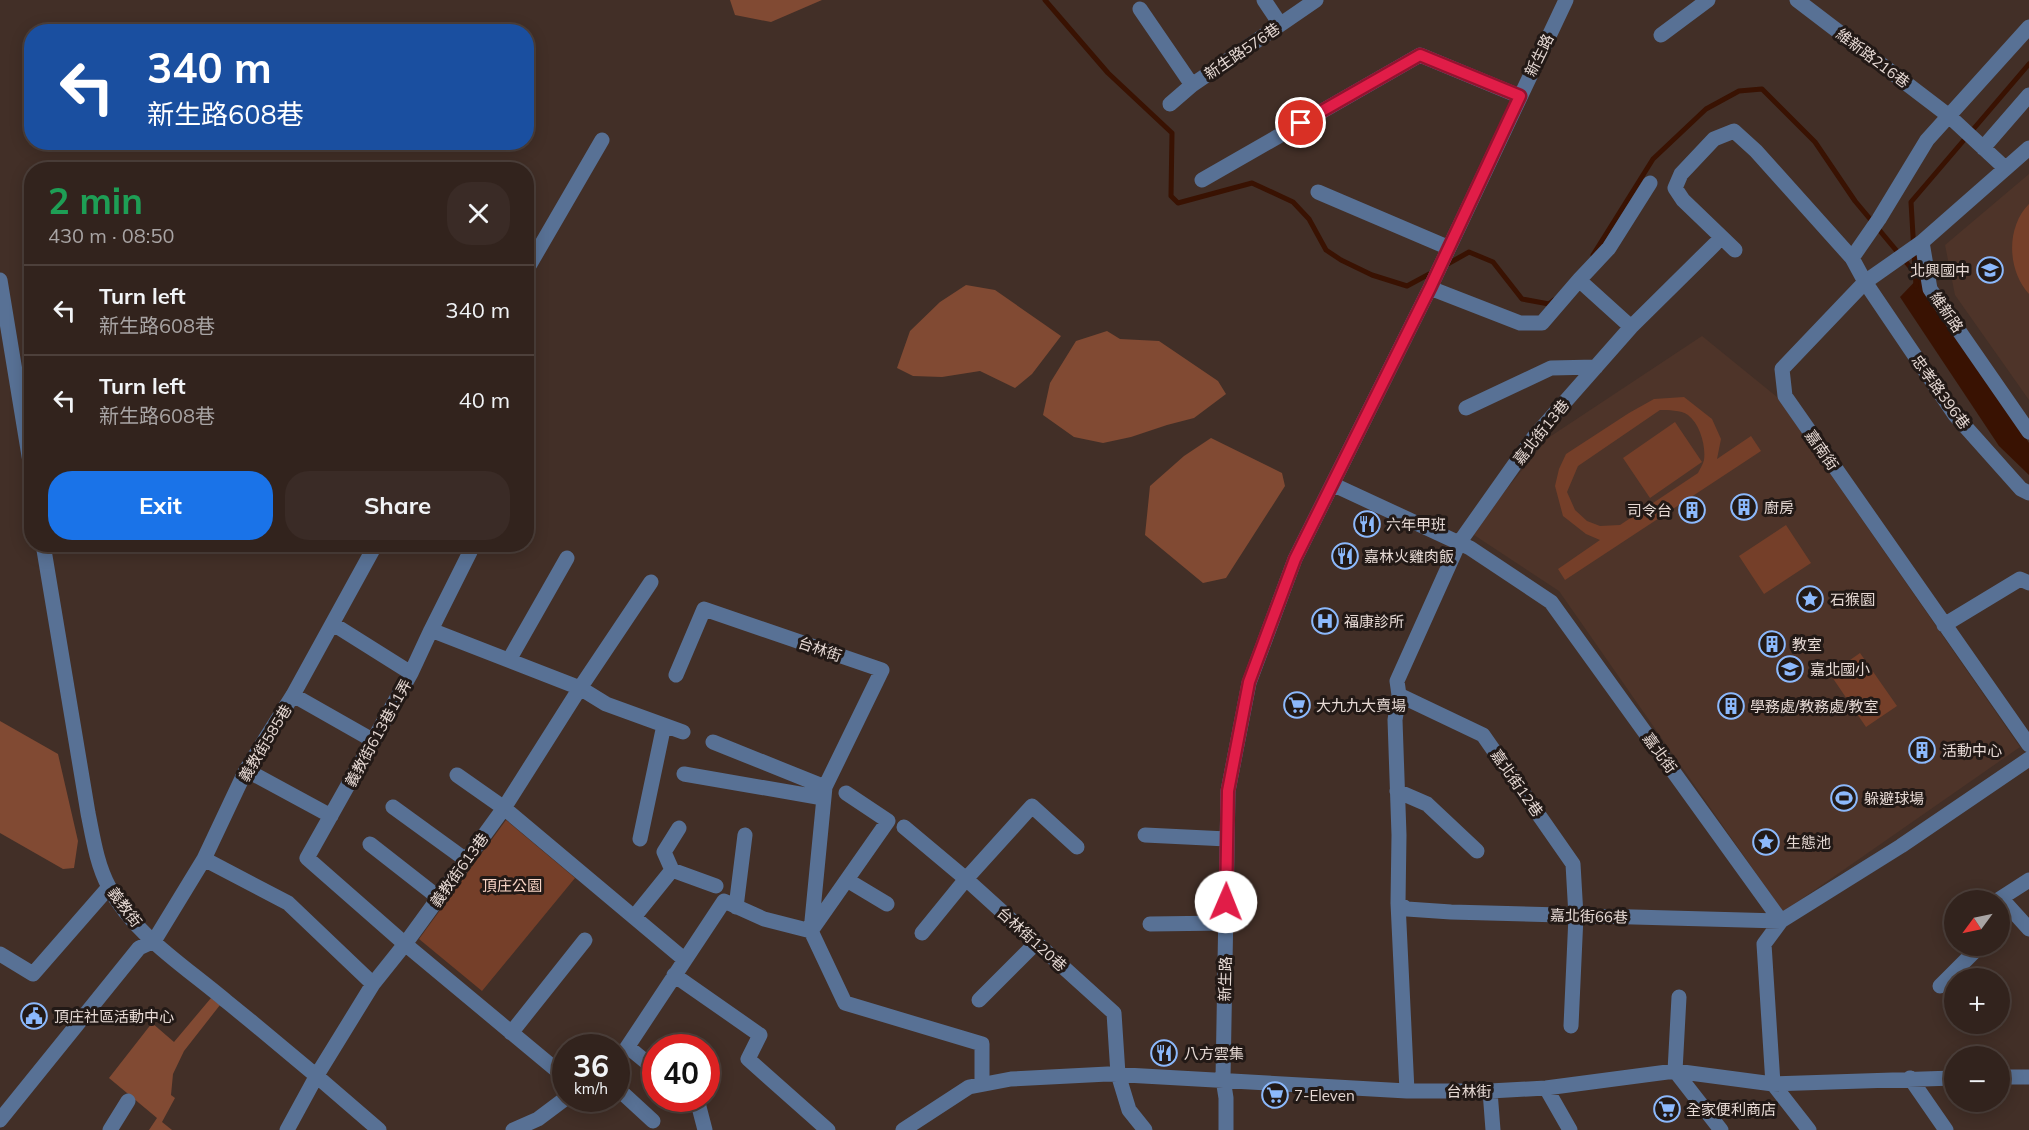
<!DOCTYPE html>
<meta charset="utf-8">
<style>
:root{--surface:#32231d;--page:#3a2b26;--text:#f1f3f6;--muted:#a8a4a4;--line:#4d403b;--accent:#1a73e8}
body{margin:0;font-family:Mulish,"Noto Sans TC",sans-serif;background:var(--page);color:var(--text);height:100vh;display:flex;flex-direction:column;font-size:22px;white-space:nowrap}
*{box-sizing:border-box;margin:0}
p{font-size:20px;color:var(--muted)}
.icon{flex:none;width:33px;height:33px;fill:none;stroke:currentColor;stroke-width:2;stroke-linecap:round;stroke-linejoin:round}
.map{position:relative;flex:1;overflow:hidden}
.side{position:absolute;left:24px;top:162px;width:510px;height:390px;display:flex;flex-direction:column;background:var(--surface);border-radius:24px;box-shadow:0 3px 15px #0003,0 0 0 2px var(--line)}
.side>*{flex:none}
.banner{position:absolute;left:24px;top:24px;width:510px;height:126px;border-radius:24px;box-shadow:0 3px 15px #0003,0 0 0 2px var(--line);background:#1a4fa0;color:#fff;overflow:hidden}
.needle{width:39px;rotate:237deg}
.buttons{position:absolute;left:1944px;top:890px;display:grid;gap:12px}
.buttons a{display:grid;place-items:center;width:66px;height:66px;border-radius:50%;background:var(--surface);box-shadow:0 3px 15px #0003,0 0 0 2px var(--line);font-size:30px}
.speed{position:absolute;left:552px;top:1034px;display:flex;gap:12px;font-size:30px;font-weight:700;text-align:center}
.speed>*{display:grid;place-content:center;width:78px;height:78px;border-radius:50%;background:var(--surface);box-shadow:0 3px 15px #0003,0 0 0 2px var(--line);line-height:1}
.speed small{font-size:15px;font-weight:400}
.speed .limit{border:9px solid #d22;background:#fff;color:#111}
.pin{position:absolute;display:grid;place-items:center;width:51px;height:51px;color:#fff;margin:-26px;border:3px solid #fff;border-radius:50%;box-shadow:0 2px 6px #0007}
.me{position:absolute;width:66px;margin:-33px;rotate:1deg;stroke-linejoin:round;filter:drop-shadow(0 0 4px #0008)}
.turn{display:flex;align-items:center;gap:21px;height:126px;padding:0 24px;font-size:27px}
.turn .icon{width:78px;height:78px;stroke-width:2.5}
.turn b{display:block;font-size:42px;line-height:51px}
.round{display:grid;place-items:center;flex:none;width:63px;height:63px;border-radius:24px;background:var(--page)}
.overview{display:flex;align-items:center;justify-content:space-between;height:102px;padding:0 24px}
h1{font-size:36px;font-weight:700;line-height:45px;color:#1e9e55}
.primary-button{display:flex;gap:12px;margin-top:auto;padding:12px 24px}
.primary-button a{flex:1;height:69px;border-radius:24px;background:var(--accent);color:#fff;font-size:24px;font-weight:700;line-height:69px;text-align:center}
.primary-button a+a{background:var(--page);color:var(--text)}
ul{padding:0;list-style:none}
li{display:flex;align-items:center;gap:18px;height:90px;padding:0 24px;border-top:2px solid var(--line)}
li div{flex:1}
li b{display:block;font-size:22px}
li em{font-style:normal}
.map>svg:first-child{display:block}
.built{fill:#4e3429}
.green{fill:#753f29;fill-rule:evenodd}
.forest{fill:#814a33}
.water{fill:#391202}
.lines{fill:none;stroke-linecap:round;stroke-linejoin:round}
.stream{stroke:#391202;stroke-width:5}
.minor{stroke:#587195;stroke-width:15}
.route-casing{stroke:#92132f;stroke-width:15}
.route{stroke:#e11d48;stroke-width:10}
.labels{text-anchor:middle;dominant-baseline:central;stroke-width:6;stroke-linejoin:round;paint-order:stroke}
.street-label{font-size:15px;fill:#e6d9d4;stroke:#221916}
.poi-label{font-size:15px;fill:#e6d9d4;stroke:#221916;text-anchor:start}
.park-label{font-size:15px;fill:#f8d4c5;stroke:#221916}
</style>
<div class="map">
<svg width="2029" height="1130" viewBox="0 0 2029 1130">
<rect width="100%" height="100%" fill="#422f27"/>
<!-- built -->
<path class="built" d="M2029,174V400L1955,295L1945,245Z
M1702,336L1777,397L2020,747L1783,912L1559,591L1471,533L1548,438Z"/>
<!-- green -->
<path class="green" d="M2029,204V294C2007,270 2006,227 2029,204Z
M1684,397L1712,419L1721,439L1717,459L1751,436L1761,451L1565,580L1558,569L1600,540L1586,534L1563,516L1555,486L1559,469L1566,454L1629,413L1654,399ZM1660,410C1668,410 1681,410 1688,415C1700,424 1706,446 1704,460C1703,464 1700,469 1698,473L1620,525L1600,526L1587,521L1575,510L1567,492L1578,466Z
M1675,422L1702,462L1650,498L1623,458Z
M1786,525L1811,563L1764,594L1739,556Z
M1860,653L1897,706L1866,727L1830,674Z
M506,820L575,878L482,991L419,939Z"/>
<!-- forest -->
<path class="forest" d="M730,0H822L771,22L735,15Z
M966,285L995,290L1061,336L1032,374L1015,388L980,371L942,377L913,376L897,368L910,331L940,302Z
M1107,331L1120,339L1159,341L1218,381L1226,394L1194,418L1167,425L1131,437L1103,443L1074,437L1043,415L1050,383L1076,341Z
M1211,438L1282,473L1285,486L1226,578L1203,583L1145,535L1150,486L1184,456Z
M0,721L58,754L78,841L74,868L63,869L0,833Z
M211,998L220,1005L184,1051L173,1074L171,1095L175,1098L162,1122L172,1130H149L157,1118L109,1078L152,1023L174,1042Z"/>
<!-- water -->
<path class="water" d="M1922,274L2029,443V475L1999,446L1900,297Z"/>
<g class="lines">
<!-- stream -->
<path class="stream" d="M1045,0L1108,73L1172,133L1171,196L1178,203L1252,183L1293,202L1309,219L1326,250L1341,260L1372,275L1407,286L1433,272
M1593,255L1653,159L1706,109L1739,91L1762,89L1815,142L1855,201L1916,274
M1444,266L1469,252L1493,262L1522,299L1549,304L1554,300
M1916,286L1911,202L2029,64"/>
<!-- minor -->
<path class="minor" d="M1264,0L1280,24
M1797,0L1949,116L2005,168
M1140,9L1192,85
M2029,27L1927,140L1879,219L1852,258L1865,282L1955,415L2021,489L2029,493
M1661,35L1708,0
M1170,104L1192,85L1316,0
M1983,148L2029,95
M2029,148L1922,242L1865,282L1782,369L1785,396L2029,745
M1202,180L1420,55L1519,96
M1318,192L1447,247
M1922,242L1930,289L2029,432
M1735,250L1683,200L1675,188L1681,174L1714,139L1734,131L1756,151L1852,258
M526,271L602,140
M0,280L32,474
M1579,280L1609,248L1650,183
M1430,288L1520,323H1542L1579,280L1631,327L1715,244
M1466,408L1551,368L1596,367
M1334,485L1470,548L1551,602L1781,921
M43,544L88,813C93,838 97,865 109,887C134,935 186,967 226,1001C278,1043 329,1086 379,1130
M333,624L411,673
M1944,625L2020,579L2029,583
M431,630L470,552
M509,660L567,558
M676,675L704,609L882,670L825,787
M293,695L374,741
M1399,695L1483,735L1573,864L1576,916L1571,1026
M713,742L825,787L811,931L845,1003L982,1044V1084
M246,770L331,816
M684,774L823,798
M457,775L504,808L685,960
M1397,791L1427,804L1477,851
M393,807L466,860
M904,827L966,879L1114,1013L1118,1074L1129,1110L1145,1130
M1145,835L1227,839
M640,839L664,725
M370,844L439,898
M204,859L288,903L373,984
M672,870L716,886
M847,880L887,904
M2001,898L2029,929
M1998,900L2029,880
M1398,903L1407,909L1451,912L1781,921
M736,907L745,835
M634,917L672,870L664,852L679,828
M1150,924L1226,923
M922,933L966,879L1032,806L1077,847
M0,954L33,974L109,887
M674,975L760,1035L748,1059L828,1130
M1940,986L1976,950L1975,945
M1679,997L1675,1071L1721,1130
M979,1000L1036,943
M511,1033L585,940
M628,1047L656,1070
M616,1061L620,1058L724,901L764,919L811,931L888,821L846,793
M2000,1077H2029
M566,1078L405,944L307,858L411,673L431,630L580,688L651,582
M1910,1078L1946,1130
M616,1087L653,1121
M1546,1088L1570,1130
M1407,1091L1398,903L1399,835L1395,720L1399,695L1397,681L1459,543L1534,437L1631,327
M1490,1091L1493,1130
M689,1098L699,1107L705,1130
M0,1120L139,948L154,941L204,859L246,770L293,695L376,544
M110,1130L128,1101
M287,1130L317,1075L373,984L405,944L504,808L580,688L606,704L683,732
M513,1130L538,1119L566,1098
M903,1130L969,1087L1011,1079L1108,1074L1407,1091H1490L1546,1088L1675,1071L1773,1084L1954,1078
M1226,1130V1098L1223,1079L1228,791L1249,683L1295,559L1430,288L1566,0
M1809,1130L1773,1084L1764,944L1781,921L1901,846L2029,759"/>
</g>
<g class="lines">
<!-- route casing -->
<g class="route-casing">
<path id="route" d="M1226,902L1228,791L1249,682L1295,559L1430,288L1520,96L1420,55L1301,123"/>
</g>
<!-- route -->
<use href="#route" class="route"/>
</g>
<!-- icons -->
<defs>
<g id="school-ring" transform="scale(1.35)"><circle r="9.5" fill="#221916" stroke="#8cb9fc" stroke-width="1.5"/><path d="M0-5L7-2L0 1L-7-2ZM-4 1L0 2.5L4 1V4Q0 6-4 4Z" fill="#8cb9fc"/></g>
<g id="building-ring" transform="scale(1.35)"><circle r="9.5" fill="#221916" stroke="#8cb9fc" stroke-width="1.5"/><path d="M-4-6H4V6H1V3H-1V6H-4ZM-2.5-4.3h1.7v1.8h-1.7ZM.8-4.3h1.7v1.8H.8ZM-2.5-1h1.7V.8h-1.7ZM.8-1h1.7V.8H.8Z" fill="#8cb9fc"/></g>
<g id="restaurant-ring" transform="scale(1.35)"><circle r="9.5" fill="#221916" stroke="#8cb9fc" stroke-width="1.5"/><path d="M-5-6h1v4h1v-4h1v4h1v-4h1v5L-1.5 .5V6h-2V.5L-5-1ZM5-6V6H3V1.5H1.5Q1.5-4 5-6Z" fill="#8cb9fc"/></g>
<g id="sight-ring" transform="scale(1.35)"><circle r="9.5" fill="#221916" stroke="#8cb9fc" stroke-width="1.5"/><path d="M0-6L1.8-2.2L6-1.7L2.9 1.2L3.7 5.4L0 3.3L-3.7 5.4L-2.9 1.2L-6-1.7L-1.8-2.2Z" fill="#8cb9fc"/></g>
<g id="hospital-ring" transform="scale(1.35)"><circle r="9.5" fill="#221916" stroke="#8cb9fc" stroke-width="1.5"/><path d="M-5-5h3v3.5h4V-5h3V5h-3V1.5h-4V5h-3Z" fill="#8cb9fc"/></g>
<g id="supermarket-ring" transform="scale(1.35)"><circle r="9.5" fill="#221916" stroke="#8cb9fc" stroke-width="1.5"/><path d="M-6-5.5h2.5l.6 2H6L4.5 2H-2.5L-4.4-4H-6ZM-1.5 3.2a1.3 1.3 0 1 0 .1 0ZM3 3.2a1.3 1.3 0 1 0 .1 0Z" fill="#8cb9fc"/></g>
<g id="stadium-ring" transform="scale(1.35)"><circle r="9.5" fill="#221916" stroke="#8cb9fc" stroke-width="1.5"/><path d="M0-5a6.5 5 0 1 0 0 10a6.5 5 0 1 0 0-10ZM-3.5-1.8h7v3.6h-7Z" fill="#8cb9fc"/></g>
<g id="civic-ring" transform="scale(1.35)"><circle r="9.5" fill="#221916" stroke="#8cb9fc" stroke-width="1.5"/><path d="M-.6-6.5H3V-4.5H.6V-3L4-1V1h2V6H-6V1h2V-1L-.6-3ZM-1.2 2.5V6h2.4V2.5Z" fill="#8cb9fc"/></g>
</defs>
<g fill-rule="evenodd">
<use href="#school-ring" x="1990" y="270"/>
<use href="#building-ring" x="1744" y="507"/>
<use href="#building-ring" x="1692" y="510"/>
<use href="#restaurant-ring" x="1367" y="524"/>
<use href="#restaurant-ring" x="1345" y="556"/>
<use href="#sight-ring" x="1810" y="599"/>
<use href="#hospital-ring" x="1325" y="621"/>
<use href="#building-ring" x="1772" y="644"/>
<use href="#school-ring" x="1790" y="669"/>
<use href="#supermarket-ring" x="1297" y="705"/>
<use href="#building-ring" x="1731" y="706"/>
<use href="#building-ring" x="1922" y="750"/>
<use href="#stadium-ring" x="1844" y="798"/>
<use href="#sight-ring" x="1766" y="842"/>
<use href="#civic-ring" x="34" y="1016"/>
<use href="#restaurant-ring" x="1164" y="1053"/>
<use href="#supermarket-ring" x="1275" y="1095"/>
<use href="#supermarket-ring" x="1667" y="1109"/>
</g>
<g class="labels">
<!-- street labels -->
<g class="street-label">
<text transform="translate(1242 51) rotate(-34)">新生路576巷</text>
<text transform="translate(1539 55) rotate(-64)">新生路</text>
<text transform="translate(1873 58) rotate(37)">維新路216巷</text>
<text transform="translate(1947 312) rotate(56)">維新路</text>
<text transform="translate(1941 392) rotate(54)">忠孝路396巷</text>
<text transform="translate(1541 432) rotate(-51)">嘉北街13巷</text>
<text transform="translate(1822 450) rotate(55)">嘉南街</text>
<text transform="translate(820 649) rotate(19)">台林街</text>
<text transform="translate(378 733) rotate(-61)">義教街613巷11弄</text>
<text transform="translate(265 743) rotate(-59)">義教街585巷</text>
<text transform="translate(1660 753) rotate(54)">嘉北街</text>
<text transform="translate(1517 783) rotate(55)">嘉北街12巷</text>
<text transform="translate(459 870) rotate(-54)">義教街613巷</text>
<text transform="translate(125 907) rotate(53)">義教街</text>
<text transform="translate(1589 916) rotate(2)">嘉北街66巷</text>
<text transform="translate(1032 939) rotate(42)">台林街120巷</text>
<text transform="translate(1225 979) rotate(-89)">新生路</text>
<text x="1469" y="1091">台林街</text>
</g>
<!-- poi labels -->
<g class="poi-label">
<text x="1970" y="270" text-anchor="end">北興國中</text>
<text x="1764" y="507">廚房</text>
<text x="1672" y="510" text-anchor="end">司令台</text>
<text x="1386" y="524">六年甲班</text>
<text x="1364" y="556">嘉林火雞肉飯</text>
<text x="1830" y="599">石猴園</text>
<text x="1344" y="621">福康診所</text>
<text x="1792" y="644">教室</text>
<text x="1810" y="669">嘉北國小</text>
<text x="1316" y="705">大九九大賣場</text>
<text x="1750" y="706">學務處/教務處/教室</text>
<text x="1942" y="750">活動中心</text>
<text x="1864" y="798">躲避球場</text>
<text x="1786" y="842">生態池</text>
<text x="54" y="1016">頂庄社區活動中心</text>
<text x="1184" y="1053">八方雲集</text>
<text x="1294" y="1095">7-Eleven</text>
<text x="1686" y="1109">全家便利商店</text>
</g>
<!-- park labels -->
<g class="park-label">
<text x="512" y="885">頂庄公園</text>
</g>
</g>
</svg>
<div class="buttons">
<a><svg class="needle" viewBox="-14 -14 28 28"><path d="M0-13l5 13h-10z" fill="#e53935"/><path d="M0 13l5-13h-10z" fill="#a8a4a4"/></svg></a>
<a>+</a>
<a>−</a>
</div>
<div class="speed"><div>36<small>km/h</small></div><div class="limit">40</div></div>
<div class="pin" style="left:1301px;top:123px;background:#d93025"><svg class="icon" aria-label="arrive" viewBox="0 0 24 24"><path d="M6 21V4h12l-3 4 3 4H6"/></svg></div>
<svg class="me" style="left:1226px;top:902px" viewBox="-20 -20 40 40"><circle r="19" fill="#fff"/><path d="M0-13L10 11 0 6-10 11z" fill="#e11d48"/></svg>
<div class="banner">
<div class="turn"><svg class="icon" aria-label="left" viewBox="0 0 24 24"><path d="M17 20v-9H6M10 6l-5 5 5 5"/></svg><div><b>340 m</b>新生路608巷</div></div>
</div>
<section class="side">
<div class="overview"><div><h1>2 min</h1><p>430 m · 08:50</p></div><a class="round"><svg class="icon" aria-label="close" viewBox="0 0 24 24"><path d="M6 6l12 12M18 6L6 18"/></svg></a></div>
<ul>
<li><svg class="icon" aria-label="left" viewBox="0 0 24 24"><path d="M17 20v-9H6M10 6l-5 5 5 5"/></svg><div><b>Turn left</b><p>新生路608巷</p></div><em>340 m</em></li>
<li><svg class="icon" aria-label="left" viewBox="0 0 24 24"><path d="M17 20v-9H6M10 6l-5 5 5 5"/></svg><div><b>Turn left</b><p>新生路608巷</p></div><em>40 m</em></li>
</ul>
<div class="primary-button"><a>Exit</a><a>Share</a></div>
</section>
</div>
